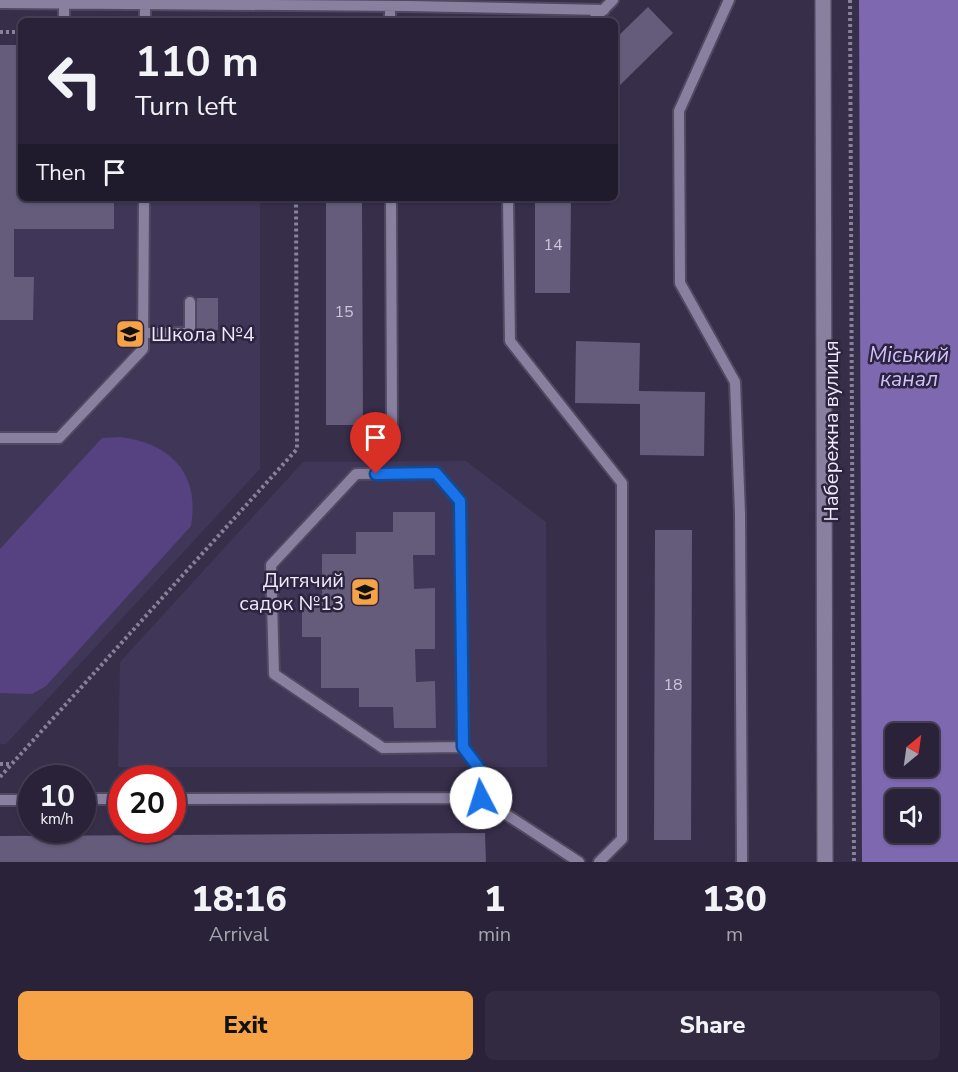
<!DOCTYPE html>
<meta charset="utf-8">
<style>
:root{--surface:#292238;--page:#312a40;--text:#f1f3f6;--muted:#a5a4ae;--line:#453f53;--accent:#f6a247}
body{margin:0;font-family:"Nunito Sans",sans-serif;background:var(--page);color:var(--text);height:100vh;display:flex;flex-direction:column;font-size:22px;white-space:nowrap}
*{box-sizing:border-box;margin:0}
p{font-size:20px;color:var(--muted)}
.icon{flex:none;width:33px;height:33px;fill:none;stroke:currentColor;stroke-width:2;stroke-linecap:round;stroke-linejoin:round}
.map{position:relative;height:862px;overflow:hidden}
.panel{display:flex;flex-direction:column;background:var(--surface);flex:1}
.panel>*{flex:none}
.top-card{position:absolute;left:18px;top:18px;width:600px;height:183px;border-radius:9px;box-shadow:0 2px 4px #0004,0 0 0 2px var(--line);background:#292238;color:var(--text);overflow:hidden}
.needle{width:39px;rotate:29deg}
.tools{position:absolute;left:885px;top:723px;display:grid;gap:12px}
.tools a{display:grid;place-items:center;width:54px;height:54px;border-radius:9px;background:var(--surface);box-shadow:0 2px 4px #0004,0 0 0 2px var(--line);font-size:30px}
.speed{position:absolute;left:18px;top:765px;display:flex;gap:12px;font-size:30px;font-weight:700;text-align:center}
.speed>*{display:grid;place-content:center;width:78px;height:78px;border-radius:50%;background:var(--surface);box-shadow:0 2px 4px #0004,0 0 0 2px var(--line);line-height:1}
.speed small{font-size:15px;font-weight:400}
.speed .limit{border:9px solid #d22;background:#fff;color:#111}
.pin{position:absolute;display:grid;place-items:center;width:51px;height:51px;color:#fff;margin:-62px -26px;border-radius:50% 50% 50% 0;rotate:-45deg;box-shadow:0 0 6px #0007}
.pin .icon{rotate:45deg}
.me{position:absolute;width:66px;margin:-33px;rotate:355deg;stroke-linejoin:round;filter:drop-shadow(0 0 4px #0008)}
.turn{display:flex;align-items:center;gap:21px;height:126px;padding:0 18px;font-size:27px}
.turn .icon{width:78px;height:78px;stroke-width:2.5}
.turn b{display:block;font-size:42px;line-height:51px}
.then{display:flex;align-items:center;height:57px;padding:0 18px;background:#0003;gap:12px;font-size:22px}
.eta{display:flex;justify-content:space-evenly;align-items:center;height:102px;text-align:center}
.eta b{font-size:36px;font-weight:800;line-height:42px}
.cta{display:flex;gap:12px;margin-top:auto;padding:12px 18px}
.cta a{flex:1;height:69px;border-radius:9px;background:var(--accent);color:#111;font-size:24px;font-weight:800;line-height:69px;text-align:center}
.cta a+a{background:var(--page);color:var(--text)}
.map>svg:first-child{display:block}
.built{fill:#403658}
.green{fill:#564181}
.water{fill:#7e68af;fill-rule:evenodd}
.building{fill:#645c7a}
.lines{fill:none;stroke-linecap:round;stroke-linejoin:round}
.service-casing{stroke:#504960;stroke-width:14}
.minor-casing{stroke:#504960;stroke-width:18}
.path{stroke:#888199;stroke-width:4;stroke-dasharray:3 3;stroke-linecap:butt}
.service{stroke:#8980a0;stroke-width:10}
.minor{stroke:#8980a0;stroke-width:15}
.route-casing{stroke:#114b97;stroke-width:15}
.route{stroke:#1a73e8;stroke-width:10}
.labels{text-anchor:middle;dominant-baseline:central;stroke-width:5;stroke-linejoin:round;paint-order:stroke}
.number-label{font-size:16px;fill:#ccc6db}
.poi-label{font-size:20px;fill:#eee9fb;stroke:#2d243f;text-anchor:start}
.street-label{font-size:20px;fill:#eee9fb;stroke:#2d243f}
.water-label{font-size:21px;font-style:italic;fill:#d1c1fc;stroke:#2d243f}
</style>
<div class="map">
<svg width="958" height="862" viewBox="0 0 958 862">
<rect width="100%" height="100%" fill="#372e4a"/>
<!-- built -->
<path class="built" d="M0,46L21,198H260V469L6,744H0Z
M466,461L546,522L547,767H118L120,662L303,462Z"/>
<!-- green -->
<path class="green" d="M120,437C171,443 200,474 191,526L46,686L32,694L0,693V549L102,438Z"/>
<!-- water -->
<path class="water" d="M859,0H958V862H862ZM896,734H928V766H896ZM896,800H928V832H896Z"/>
<!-- building -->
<path class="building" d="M648,7L673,33L615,90V39Z
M0,45H21V198H114V229H14V277H34L33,320H0Z
M326,198H362L363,425H326Z
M535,198H571L570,293H535Z
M197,298H218V330H197Z
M576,341L640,343L639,391L705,392L704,456L640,455V404L575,403Z
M393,512H435V555H413L414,589L435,588V649H415L416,682L435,681L436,728H394L393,707H359V688H321V637H302V602H322V554H356V532H393Z
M655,530H692L691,840H654Z
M485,833L486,862H0V836Z"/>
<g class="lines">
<!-- service casing -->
<g class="service-casing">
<path id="service" d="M729,0L679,111L680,283L735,382L740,514L742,862
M0,3L408,6L604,10
M390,6V21
M64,21V4
M145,21V4
M592,21L613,0
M391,198L392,428
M508,198L510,341L622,483V839L599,862
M143,333H190V302
M0,438H59L143,349L144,198
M463,747L383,748L274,674L271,565L356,474L436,473L460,501L463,747L478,767L481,798
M82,799H122
M172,799L481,798L579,862
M0,800H32"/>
</g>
<!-- minor casing -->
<g class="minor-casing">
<path id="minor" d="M823,0L825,862"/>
</g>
<!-- path -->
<path class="path" d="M850,0L854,862
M0,32H21
M0,764H11
M0,777L297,449L296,198"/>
<!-- service -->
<use href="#service" class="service"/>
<!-- minor -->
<use href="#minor" class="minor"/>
</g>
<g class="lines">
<!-- route casing -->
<g class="route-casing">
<path id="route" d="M376,474L436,473L460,501L463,747L478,767L481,798"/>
</g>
<!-- route -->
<use href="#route" class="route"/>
</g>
<!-- icons -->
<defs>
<g id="school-square" transform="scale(1.5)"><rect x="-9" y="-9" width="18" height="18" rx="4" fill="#f6a247" stroke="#2d243f"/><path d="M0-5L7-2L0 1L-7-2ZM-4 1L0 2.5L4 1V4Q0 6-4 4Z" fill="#111"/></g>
</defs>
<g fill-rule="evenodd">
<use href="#school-square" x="130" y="334"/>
<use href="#school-square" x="365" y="592"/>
</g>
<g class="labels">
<!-- number labels -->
<g class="number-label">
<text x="553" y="245">14</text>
<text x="344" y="312">15</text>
<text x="673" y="685">18</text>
</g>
<!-- poi labels -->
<g class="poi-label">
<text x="151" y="334">Школа №4</text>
<text x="344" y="580" text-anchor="end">Дитячий<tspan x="344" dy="23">садок №13</tspan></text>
</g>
<!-- street labels -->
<g class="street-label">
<text transform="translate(831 431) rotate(-90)">Набережна вулиця</text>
</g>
<!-- water labels -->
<g class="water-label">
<text x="909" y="355">Міський<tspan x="909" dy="24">канал</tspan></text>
</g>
</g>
</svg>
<div class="tools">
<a><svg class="needle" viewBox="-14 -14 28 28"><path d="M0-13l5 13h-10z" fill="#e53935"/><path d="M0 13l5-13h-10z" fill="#a5a4ae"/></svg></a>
<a><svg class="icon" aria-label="sound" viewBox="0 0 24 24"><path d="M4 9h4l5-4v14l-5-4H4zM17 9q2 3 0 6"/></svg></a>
</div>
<div class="speed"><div>10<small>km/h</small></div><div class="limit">20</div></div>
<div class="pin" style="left:376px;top:474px;background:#d93025"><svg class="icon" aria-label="arrive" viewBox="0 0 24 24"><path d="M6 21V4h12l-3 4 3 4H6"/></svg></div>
<svg class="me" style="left:481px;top:798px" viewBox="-20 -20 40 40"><circle r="19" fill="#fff"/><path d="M0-13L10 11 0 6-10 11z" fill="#1a73e8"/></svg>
<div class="top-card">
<div class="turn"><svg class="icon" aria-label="left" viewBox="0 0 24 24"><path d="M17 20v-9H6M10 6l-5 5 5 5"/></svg><div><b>110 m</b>Turn left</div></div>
<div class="then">Then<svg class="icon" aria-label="arrive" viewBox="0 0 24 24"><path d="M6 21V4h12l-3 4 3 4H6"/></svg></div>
</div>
</div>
<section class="panel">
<div class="eta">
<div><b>18:16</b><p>Arrival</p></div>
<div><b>1</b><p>min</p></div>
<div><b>130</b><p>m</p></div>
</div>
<div class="cta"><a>Exit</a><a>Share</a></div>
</section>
